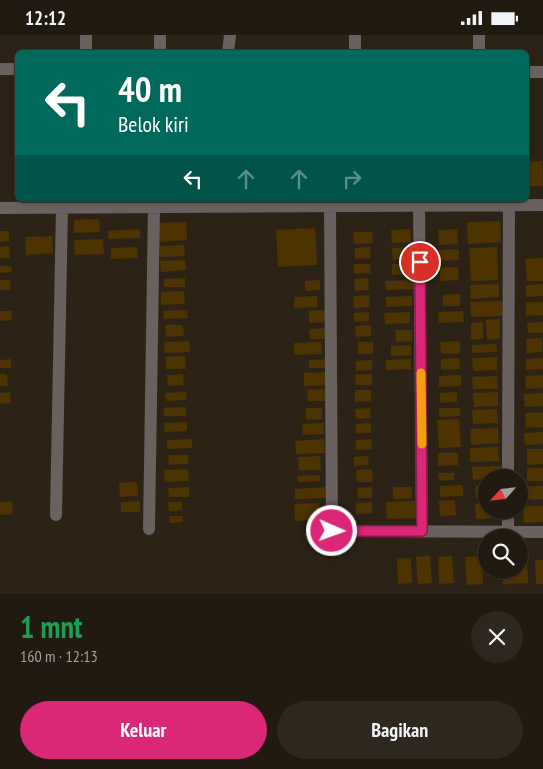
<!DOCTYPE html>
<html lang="id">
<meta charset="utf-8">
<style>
:root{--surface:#211a10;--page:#2d271e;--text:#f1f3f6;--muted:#a2a19f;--line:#3e3830;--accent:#db2777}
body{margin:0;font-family:"PT Sans Narrow",sans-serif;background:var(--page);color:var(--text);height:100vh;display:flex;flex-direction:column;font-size:19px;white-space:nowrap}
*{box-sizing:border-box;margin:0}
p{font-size:16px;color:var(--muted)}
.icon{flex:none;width:28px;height:28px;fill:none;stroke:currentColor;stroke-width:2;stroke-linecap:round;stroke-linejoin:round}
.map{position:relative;height:559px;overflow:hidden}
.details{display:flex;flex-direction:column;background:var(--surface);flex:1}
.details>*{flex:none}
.hud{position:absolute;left:15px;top:15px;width:514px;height:152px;border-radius:8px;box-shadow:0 1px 4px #0004,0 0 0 1px var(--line);background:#00695c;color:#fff;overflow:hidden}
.needle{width:32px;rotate:243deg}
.fabs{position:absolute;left:478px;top:434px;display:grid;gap:10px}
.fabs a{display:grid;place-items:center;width:50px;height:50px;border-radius:50%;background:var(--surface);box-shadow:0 1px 4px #0004,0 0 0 1px var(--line);font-size:25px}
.pin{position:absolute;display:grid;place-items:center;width:42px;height:42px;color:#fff;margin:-21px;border:2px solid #fff;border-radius:50%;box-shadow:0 1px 5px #0007}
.me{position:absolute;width:55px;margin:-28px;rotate:92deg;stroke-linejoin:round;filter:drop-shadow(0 0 4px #0008)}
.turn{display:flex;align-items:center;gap:18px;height:105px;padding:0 20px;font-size:22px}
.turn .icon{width:65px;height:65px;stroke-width:2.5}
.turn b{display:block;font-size:35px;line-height:42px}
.lanes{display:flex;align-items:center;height:48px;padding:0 20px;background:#0003;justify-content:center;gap:25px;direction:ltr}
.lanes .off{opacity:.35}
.round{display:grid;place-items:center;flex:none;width:52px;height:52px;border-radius:26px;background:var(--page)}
.summary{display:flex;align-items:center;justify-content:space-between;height:85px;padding:0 20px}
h1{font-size:30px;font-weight:700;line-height:38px;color:#1e9e55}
.primary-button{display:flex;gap:10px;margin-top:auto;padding:10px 20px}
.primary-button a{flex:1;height:58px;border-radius:30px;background:var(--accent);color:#fff;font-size:20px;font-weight:700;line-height:58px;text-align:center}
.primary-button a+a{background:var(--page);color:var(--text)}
.status{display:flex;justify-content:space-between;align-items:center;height:35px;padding:0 25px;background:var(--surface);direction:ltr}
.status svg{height:14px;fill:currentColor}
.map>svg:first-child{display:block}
.building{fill:#4d3300}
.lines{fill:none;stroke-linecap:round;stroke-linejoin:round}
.street{stroke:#696060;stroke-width:12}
.route-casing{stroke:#8e194d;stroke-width:12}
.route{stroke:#db2777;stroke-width:9}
.slow{stroke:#f59e0b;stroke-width:9}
</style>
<div class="status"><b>12:12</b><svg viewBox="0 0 49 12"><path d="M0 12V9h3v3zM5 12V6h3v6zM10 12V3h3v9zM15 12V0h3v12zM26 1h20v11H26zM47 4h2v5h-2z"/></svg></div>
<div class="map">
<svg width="543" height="559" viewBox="0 0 543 559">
<rect width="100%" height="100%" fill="#2c2316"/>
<!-- building -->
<path class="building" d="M542,126L543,151H526V127Z
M99,184L100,197L74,198V185Z
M500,186L501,207L468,209L467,187Z
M186,187L187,205L158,207L157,188Z
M315,193L317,230L278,232L276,195Z
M140,194V203L109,204L108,196Z
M410,194L411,207L392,208L391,195Z
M457,194L458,209L439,210L438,195Z
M0,196H9V206L0,207Z
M353,197H372L373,208L354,209Z
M52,201L53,218L26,220L25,202Z
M103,204L104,219L75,220L74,205Z
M184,210L185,221L160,222L159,211Z
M9,211L10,223H0V212Z
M137,212L138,223L111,224V213Z
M370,212L371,223L355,224V213Z
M411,212L412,224L393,225L392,213Z
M497,212L498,245L471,246L469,213Z
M459,214V225L439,226L438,215Z
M543,223V246H527L525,224Z
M185,225L186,235L161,237L160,226Z
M410,228L411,239L392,240V229Z
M354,229H370L371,238L354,239Z
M0,231H11L12,237L0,238Z
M458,232L459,245L440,246V233Z
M185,243V252H164V244Z
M368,243L369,255L355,256L354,244Z
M0,245H10L11,255H0Z
M320,245V255L305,256V246Z
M414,245V254L386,255L385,246Z
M499,249V262L471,264L470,250Z
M543,249V261L526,262V250Z
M184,256L185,269L161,270V257Z
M460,259V271H443V260Z
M369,260L370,272L354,273L353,261Z
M317,261V272L294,273V262Z
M412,261V271L386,272V262Z
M502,266L503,281L471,282L470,267Z
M526,267H543V280L526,281Z
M187,275L188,283L164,284L163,276Z
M326,275L327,287L309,288V276Z
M0,276H11L12,285L0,286Z
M463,276L464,287L439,288L438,277Z
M369,277V286L354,287V278Z
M410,277V288L385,289L384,278Z
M500,284V304L487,305L486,285Z
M483,287V304H471V288Z
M543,287V298H528L527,288Z
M165,290H183L184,301L166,302Z
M371,290V301L356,302L355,291Z
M327,293V304H310L309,294Z
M395,295H412V306L396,307Z
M542,303V317L527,318L526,304Z
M189,306L190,317L165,318L164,307Z
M460,306V318L441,319L440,307Z
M321,307L322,319L294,320V308Z
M358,307H373V319H358Z
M496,309L497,317L472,318V310Z
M411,310V320L391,321V311Z
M185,321L186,334H166V322Z
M497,322V335L473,336L472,323Z
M459,323L460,334L441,335V324Z
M543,323V334L526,335V324Z
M11,324V333H0V325Z
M329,324L330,333H309V325Z
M411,324V334L386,335V325Z
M372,325V335L356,336V326Z
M327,337L328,350L304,351V338Z
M0,339H7L8,351H0Z
M183,339L184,350L168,351L167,340Z
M355,339H372V350H356Z
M461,340V351L439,352V341Z
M543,340V353L526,354L525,341Z
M497,341L498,354H473L472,342Z
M325,354L326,366H308L307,355Z
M355,355H371V366L355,367Z
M10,357L11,368L0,369V358Z
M186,357L187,365L166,366L165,358Z
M457,357V367L440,368V358Z
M498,357V371L474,372L473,358Z
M543,358V371L525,372L524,359Z
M186,372V381H164V373Z
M306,373H322V384L306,385Z
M370,373L371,383L356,384L355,374Z
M439,373H460V381L439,382Z
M497,374L498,388L473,389L472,375Z
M525,378H543V392L526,393Z
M459,384L461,412L439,413L437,385Z
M187,387V396L165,397L164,388Z
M324,388V399L303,400L302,389Z
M371,388V398H356V389Z
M498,393L499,408L471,410L470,394Z
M543,397V409L525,410L524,398Z
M192,404V413L167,414V405Z
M324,404L325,418L296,419L295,406Z
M371,404L372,414L356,415V405Z
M498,412L499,426L470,427V413Z
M527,414H543V429L527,430Z
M438,418H458V430L438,431Z
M168,420H188V429L169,430Z
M320,421L321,435H299L298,422Z
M368,421L369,430L354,431V422Z
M501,431L502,442L473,445L472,432Z
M527,433H543V446H527Z
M188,434L189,446L165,447L164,435Z
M372,434L373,447H357L356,435Z
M438,438H454V445L439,446Z
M320,440V446L298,447L297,441Z
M137,447L138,461L120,462L119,448Z
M463,450V461L440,462V451Z
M475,451H486V463H476Z
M527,451H543V464L527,465Z
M189,452V462H169L168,453Z
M327,452L328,463L295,464V454Z
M372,452V463H358L357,453Z
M393,452H411L412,463L393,464Z
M455,465L456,480L440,481L439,466Z
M12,466L13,479L0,480V467Z
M140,466V477H121V467Z
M415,466V483L387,484L386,467Z
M168,467H182V475L169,476Z
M372,467V478L356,479V468Z
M319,468L320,485L295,486L294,469Z
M486,468V475H494L495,483L476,484L475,469Z
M523,471H543V487L524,488Z
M169,481H183V487L169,488Z
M430,521L432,548L418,549L416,522Z
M452,521L454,548L439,549L438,522Z
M482,521L483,549L467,550L465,522Z
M411,523L412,548L398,549L397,524Z
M535,525H543V549H536Z
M519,527H527L528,548L503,549L502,535H519Z"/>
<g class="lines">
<!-- street -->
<path class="street" d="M86,0V18
M160,0V18
M479,0V18
M228,18L230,0
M355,18V0
M0,34H18
M526,37H543
M330,170L332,496L543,497
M419,170L422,496
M0,173L543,170
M508,442L509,169
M56,480L62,172
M149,494L154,172
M508,496V475"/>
</g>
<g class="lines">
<!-- route casing -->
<g class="route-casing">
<path id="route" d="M332,496H422L420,227"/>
</g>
<!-- route -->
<use href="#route" class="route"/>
<!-- slow -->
<path class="slow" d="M421,338L422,409"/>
</g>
</svg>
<div class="fabs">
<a><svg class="needle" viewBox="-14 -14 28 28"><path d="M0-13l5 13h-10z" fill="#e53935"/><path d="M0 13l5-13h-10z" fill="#a2a19f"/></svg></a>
<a><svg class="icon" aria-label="search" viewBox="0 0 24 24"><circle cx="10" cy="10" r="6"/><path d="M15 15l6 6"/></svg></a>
</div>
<div class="pin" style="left:420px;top:227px;background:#d93025"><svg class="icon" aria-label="arrive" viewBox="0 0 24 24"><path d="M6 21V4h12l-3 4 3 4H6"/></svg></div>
<svg class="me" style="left:332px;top:496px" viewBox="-20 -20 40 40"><circle r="17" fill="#db2777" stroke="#fff" stroke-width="3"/><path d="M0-11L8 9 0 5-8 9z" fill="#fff"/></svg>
<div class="hud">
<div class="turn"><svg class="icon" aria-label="left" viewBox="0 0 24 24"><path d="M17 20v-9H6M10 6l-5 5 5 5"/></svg><div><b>40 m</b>Belok kiri</div></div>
<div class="lanes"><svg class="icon" aria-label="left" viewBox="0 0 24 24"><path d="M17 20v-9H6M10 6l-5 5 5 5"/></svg><svg class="icon off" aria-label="ahead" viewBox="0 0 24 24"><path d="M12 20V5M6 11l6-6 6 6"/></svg><svg class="icon off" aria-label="ahead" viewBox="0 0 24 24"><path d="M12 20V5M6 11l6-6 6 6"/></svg><svg class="icon off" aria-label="right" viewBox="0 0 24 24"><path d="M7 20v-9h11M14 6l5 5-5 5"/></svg></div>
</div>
</div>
<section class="details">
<div class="summary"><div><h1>1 mnt</h1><p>160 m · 12:13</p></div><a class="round"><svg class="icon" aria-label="close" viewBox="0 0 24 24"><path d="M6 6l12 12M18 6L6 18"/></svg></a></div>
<div class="primary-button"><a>Keluar</a><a>Bagikan</a></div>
</section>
